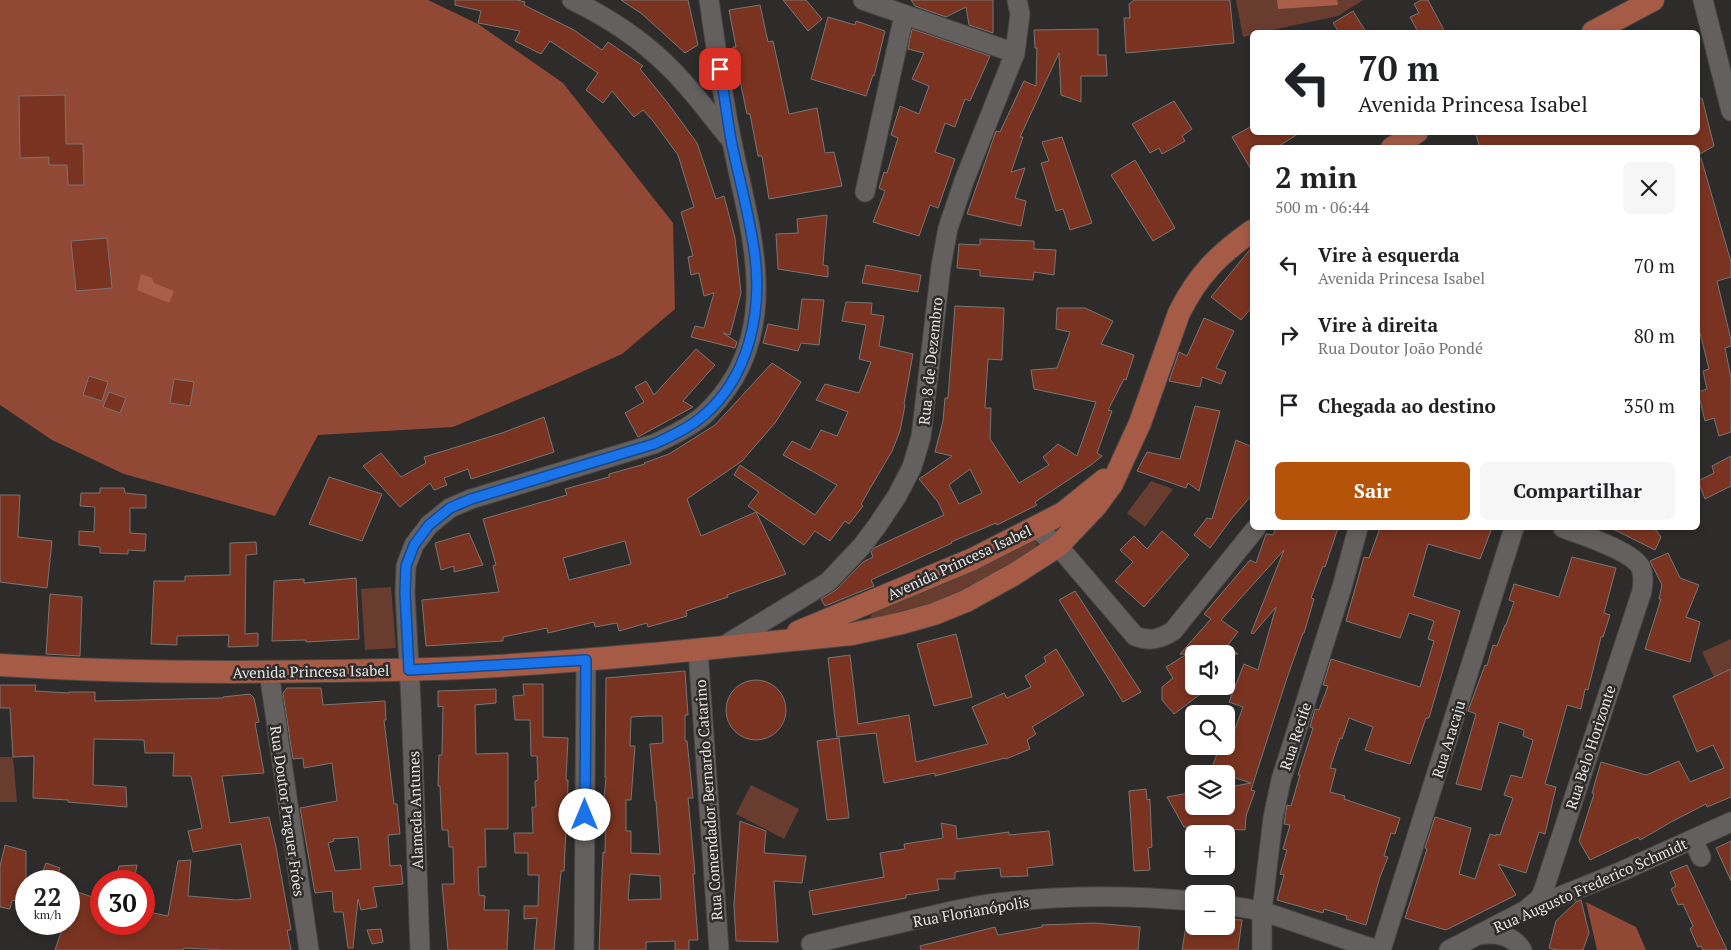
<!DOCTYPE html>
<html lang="pt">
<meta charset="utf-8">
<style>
:root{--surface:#fff;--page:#f6f6f6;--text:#202124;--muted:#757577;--accent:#b45309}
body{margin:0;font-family:"PT Serif",serif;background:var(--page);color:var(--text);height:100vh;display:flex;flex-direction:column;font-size:19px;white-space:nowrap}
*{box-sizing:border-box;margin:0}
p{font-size:16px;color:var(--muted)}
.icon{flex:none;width:28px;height:28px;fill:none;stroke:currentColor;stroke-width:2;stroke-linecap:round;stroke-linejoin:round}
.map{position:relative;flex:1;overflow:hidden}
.panel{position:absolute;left:1250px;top:145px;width:450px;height:385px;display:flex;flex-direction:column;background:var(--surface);border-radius:8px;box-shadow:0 2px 8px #0003}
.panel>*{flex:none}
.banner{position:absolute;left:1250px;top:30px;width:450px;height:105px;border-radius:8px;box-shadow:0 2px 8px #0003;background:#fff;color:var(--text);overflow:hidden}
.tools{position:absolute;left:1185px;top:645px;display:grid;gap:10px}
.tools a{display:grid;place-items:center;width:50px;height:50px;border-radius:8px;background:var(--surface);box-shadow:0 2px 8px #0003;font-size:25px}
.speed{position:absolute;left:15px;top:870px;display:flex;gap:10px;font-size:25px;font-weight:700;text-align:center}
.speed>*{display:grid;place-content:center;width:65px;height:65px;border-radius:50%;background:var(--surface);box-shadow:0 2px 8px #0003;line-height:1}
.speed small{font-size:12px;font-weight:400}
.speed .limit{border:8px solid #d22;background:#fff;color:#111}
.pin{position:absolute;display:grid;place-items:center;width:42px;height:42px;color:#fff;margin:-21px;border-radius:10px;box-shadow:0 2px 8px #0006}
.me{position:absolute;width:55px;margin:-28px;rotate:0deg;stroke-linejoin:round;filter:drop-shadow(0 0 4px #0008)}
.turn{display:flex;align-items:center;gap:18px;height:105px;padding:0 25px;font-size:22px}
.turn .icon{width:65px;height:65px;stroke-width:2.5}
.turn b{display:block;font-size:35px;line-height:42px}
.round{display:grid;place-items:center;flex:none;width:52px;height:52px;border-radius:8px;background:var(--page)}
.headline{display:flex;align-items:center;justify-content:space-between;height:85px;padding:0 25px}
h1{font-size:30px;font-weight:800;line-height:38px}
.cta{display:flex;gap:10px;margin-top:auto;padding:10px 25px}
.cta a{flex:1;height:58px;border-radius:8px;background:var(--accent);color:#fff;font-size:20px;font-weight:800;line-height:58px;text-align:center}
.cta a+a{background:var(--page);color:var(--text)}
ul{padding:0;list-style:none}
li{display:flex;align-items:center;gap:15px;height:70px;padding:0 25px}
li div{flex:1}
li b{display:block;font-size:19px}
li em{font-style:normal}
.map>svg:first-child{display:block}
.green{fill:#693c30}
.forest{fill:#914935}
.water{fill:#a95e4a}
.building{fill:#793320;stroke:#787574;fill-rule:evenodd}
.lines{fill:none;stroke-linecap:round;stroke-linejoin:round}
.minor-casing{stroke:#484645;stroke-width:21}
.major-casing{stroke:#484645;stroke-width:24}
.minor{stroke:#63605f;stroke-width:19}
.major{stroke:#a65b46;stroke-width:22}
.route-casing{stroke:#114b97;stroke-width:12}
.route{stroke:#1a73e8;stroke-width:9}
.labels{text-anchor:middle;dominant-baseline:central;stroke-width:5;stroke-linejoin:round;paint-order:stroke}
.street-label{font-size:15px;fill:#e5e3e3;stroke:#2e2b2b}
</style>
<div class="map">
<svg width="1731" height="950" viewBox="0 0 1731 950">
<rect width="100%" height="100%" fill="#2e2b2b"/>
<!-- green -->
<path class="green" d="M1236,0H1363L1338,16L1263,32H1252V35L1243,37Z
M1151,481L1173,489L1145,527L1127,513Z
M1031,538L1037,543L1034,549L956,598L877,623L870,618L874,610Z
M391,587L396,648L365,650L361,589Z
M1731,639V669L1714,677L1702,652Z
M0,757H13L17,802H0Z
M751,785L799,809L784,839L736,814Z"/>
<!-- forest -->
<path class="forest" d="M0,0H428L478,24L563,83L673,223L675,309L622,354L557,383L453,427L318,435L275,516L124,474L52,440L0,405Z
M1586,902L1636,927L1646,950H1597Z"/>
<!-- water -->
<path class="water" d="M1277,0H1337L1338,5L1278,9Z
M141,274L152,278L154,283L174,291L169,303L137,290Z"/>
<!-- building -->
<path class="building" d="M455,0H517L525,2L524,5L574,30L602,50L608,42L643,66L640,69L667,102L697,143L716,199L724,196L735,238L741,293L730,335L723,333L737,342L735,348L691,337L695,326L704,328L714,293L704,296L699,273L691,275L688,257L693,256L681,212L694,207L678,155L653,121L643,110L634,117L612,91L603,103L586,90L598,73L550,41L541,54L515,41L520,31L478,23L481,11L455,5Z
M621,0H688L698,45L685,53L642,14Z
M783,0H806L822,19L808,31Z
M911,0H993V33L969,25L966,7L946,17L915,6Z
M1134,0H1230L1234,43L1126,53L1124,18H1130L1129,4Z
M1421,0H1428L1445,32H1418L1410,17L1419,13L1414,4Z
M760,5L768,42L773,41L789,114L817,108L825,153L834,152L842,186L769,199L762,156H758L750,114H747L733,47H736L729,10Z
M1353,11L1366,32H1339L1333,23Z
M828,17L855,25L856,21L885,31L874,76L873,75L866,96L811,79Z
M912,29L990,56L970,101L965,99L955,127L945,123L935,152L955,159L938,208L930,205L919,236L873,222L885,191L879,188L884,172L887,173L898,138L891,135L900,106L919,114L929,86L912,79L924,53L908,49Z
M1098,29V55H1106L1107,76H1081V102L1061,95L1059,53L1020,137H1023L1011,172L1025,168L1015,198L1026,201L1021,226L967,214L996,131L1000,132L1024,81L1036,86L1037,48H1035L1034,30Z
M65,95L66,144H83L84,185H68L67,165H49V157L20,158L19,96Z
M1702,98L1714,146L1698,155V148H1480L1475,132H1698V99Z
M1174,101L1192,129L1182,136L1185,141L1162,154L1159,148L1150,153L1132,124Z
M1252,126V132H1301L1276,148H1252V171L1232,137Z
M1062,137L1092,223L1070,230L1063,209L1056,211L1041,163L1049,161L1042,142Z
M1698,158H1701L1731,262V277L1717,281L1731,340V346L1725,348L1731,378V432L1719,436L1714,418L1705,421L1698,392L1707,389L1703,371L1709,369L1700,333L1698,334Z
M1135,160L1175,228L1153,241L1111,175Z
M827,215L823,265L828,266V277L778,269L776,234L798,233L797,219Z
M107,238L112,288L76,291L71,241Z
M980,239L1034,241V249L1056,250L1054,275L1034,272L1033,280L980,276V270L957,268L959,244L980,245Z
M1252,247V307L1241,320L1211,297Z
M866,265L921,275L918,292L862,283Z
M802,299L824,300L819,345L801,343L798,351L763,343L768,324L798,330Z
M846,302L872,303L871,314L884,316L879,346L913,354L904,404L905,405L900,431L892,451L861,504L863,506L849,524L845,521L830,541L815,531L804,545L748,506L759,492L734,475L740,465L815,515L837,485L783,455L792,441L810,450L821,430L837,436L848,412L816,400L825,384L859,393L871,362L859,359L866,325L842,321Z
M955,306L1004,308L1002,360L988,359L985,408H991L990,439L1019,483L1049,465L1043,457L1058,444L1077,456L1096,402L1034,389L1031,370L1057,368L1070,332L1056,329L1057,308H1085L1113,321L1101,344L1134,355L1126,380L1124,379L1108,410L1112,411L1097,453L1102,456L1091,465L1035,502L1037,505L997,525L996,523L951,542L952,543L871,580L874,586L825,606L821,599L836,590L863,562L873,557L871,552L874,548L944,515L938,502L919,479L952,456L935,452L943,421L945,398H948ZM970,469L982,493L959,504L949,485Z
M1204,318L1234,331L1216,368L1226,372L1221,384L1202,377L1200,387L1169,381L1179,352L1187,356Z
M696,349L715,365L683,401L693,407L638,437L625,413L644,402L635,387L646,381L654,395Z
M772,363L801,382L775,423L742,461L687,499L701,536L756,512L786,574L727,595L728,597L686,611L687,616L648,627L647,623L619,631L617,623L595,627L594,622L548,633L547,628L503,637V641L426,646L422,600L499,592L493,566L496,565L483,519L567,495L565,489L609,477V474L645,464L644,463L669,454L715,425ZM625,541L631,564L569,580L563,558Z
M89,376L108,382L102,401L83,395Z
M174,379L194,382L190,406L170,403Z
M109,392L126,398L120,413L103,407Z
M1195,406L1220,411L1199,491L1188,483L1186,488L1137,471L1147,452L1180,459Z
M544,417L554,452L471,479L468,469L444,478L447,485L434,490L430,483L400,507L363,466L381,453L401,477L426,463L424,457L502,433Z
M1236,440L1252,447V495L1232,518L1210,548L1194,535L1207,518L1212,519Z
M1731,456V486L1705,499L1698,481L1714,473L1712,466Z
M329,477L382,494L362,541L309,524Z
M100,488H124L125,493L146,495V508H130V533L146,534L145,551L128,550V554L100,553V547L79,545V531L94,532L95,507L80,506L81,493H100Z
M0,495H20L18,537L52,541L47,588L0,582Z
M1276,528H1338L1325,567L1323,566L1311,598L1314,599L1304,633H1303L1287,678L1251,790L1255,791L1246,816L1245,830L1184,827L1167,797L1194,792V806H1198V808L1226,811V795L1229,787L1251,783L1226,775V774L1211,770L1220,746H1226V726L1235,729L1243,707L1229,702L1244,664L1258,670L1276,607L1253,634L1251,633L1284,550L1221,620L1238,632L1227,646L1238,654H1194V686H1211L1174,714L1162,700V687L1173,678L1166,667L1187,654H1180L1211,619L1204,614L1250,560L1256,563L1266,534L1273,535Z
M1380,528H1492L1480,559L1428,544L1413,596L1460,611L1429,718H1426L1410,764L1365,750L1373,727L1349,718L1342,739L1340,738L1330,768L1336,769L1330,792L1345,796L1344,799L1400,818L1395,834L1391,833L1384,856L1388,857L1380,877L1366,925L1346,919L1347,916L1324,909L1323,913L1277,900L1284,875L1280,874L1287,850L1283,849L1290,825L1284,824L1287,805L1291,806L1300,775H1298L1313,728L1310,727L1315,709L1319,710L1328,686L1323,685L1331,659L1420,687L1434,641L1428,639L1434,621L1409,613L1400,638L1346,621L1364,557L1369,558Z
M1611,528H1650L1656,530L1661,537L1655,550Z
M1162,531L1189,555L1144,607L1115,581L1133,562L1120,550L1134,536L1147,549Z
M469,533L483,565L454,572V566L441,570L435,543Z
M256,542L257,554L246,555L245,634L258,633V646L228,647L229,635L177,636V645L151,644L154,581H185V576L230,575V543Z
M1668,553L1680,578L1699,585L1686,617L1700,622L1690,662L1645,649L1661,599H1659L1662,585L1650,561Z
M1572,557L1616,568L1604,613L1610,615L1603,637H1601L1588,690L1585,689L1581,709L1567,705L1545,784L1556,787L1545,834L1539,832L1526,873L1498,864L1516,895L1446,930L1405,918L1427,849L1425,848L1435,817L1471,828L1459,874L1475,879L1490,834L1496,836V834L1500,835L1513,798L1504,795L1511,775L1522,778L1533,740L1523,736L1524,730L1499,722L1481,790L1456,784L1476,714L1468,711L1485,665L1487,666L1493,645L1497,646L1505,625H1506L1514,602L1509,600L1514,584L1559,597Z
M356,578L359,639L306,642V640L272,641L274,581L304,579V583Z
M1075,591L1141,692L1123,702L1059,600Z
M50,594L82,597L80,656L46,654Z
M956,634L972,697L934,706L917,644Z
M1056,649L1084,695L1032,727L1036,734L1027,740L1030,749L1006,759L1005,758L935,776V773L884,783L876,733L837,737L828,658L850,655L858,724L909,715L916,762L988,744L972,707L1004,693L1007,698L1031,687L1025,676L1046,662L1044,657Z
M1731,669V797L1707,807L1706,804L1671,822L1640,840L1638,837L1590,860L1579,841L1594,794L1592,793L1601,762L1646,775L1679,761L1690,782L1724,768L1713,745L1697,752L1673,696Z
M685,671L688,715H685V741H687L693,798H688L695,874H693L698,940H689V950H675V941L646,942V950H599L602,874L603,852L605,853L606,799H604L606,777H605L606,678ZM650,716H662L663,743L650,744L655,801H656L660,854L631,853V831H626V800H631L635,746H630L631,717ZM630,874L660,876L661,899L628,900Z
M726 710a30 30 0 1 1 60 0a30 30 0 1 1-60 0Z
M523,684H543V737L568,738L566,780H568L567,828H566L564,871H561L554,950H534L537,918L524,919V906H538L539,875H528V853H515L514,833H533L532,807H536L535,781L538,780L537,756H531L530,720H515L513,696L524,695Z
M0,685H36L35,691L69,693V692H95V701L223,698V697L250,694L254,698L259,722L255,723L264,773L222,776L230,823L269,817L276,847L291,930H287L291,950H225L184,948L183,950H55L64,924H69V889L101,900V924H144V911L168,916L178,861L191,860L188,896L237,900L251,898L241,844L193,852L188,831L202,828L191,776H173L174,753H145L144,740L94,739L93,785L126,787L127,807L68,802V800L33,798L34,756L13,757L10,708H0Z
M287,688H321L323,705L385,701L386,720H384L394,804H397L400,834L388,835L390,866L401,865L403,884L373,887L377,907L361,910L358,899L353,948H348L343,912H334L332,891L315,893L300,808L337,801L332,763L304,768L303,758L293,759L283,693ZM358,837L361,869L335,871L328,843L334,841L333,839Z
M496,689V703L475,705L476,754L508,753V829H485L486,867H478L479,895L485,896L484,910H509L507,950H448L442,884H454L453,847H449L448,830H442L440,786H438L439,755H442L443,706L438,707V691Z
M839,738L849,818L827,820L817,741Z
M1146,789L1147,800L1150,799L1151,826L1152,847L1148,848L1150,870L1134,871L1129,791Z
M740,821L766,831L764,853L806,856L802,883L774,881L778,942L736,941L734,905Z
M941,823L956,826L957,839L1009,832V835L1049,831L1053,865L1027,868L1028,876L1001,877L1000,868L961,871L955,872V879H937L939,890L906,895V898L813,915L809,891L884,877L880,853L905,849L904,844L943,838Z
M1731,841V881L1716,848Z
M5,845L26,851V904L12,900L10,909L0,907V866Z
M46,863L60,868L55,881H39Z
M137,865L134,881H115L119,866Z
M1687,865L1727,950H1703L1701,946L1698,947L1690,929L1693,926L1683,904L1678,905L1671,889L1676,886L1670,872Z
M1581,900L1589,933L1583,950H1557L1549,948L1556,921L1576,902Z
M1226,919L1242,920L1238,950H1182L1186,926H1226Z
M1094,923L1140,927L1138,950H921L920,946L995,927L998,935L1042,927V925Z
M381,929L383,942L372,944L367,930Z"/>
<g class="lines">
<!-- minor casing -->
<g class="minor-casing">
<path id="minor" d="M572,0C607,17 640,38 668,66C691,88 710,115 731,140
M863,0L1015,53
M1703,0L1731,111
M865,192L904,15
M1034,527L1058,546L1135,636C1150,642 1160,639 1173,631L1256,528
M722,647L828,582L861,547L877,526L897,496L912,467L921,437L941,266L948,228L964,181L1015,53L1020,14L1017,0
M698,650L719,950
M269,672L309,950
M1693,839L1701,857
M1226,905L1262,911L1377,950
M1526,910L1540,898L1544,889L1642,591C1643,583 1644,576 1641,568C1633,551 1582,535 1563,528
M1479,935C1496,932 1513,935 1522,950
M811,944C847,935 883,927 918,919C944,913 970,906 997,903C1061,895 1129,895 1194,901
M420,950L411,702L405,593L406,566L414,545L429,525L450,508L471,499L654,444C671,436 688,428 703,416C715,405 726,391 734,378C777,305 747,218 732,142C722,95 716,47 709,0
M584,950L586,660
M1262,950V911L1273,818L1281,780L1342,587L1358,528
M1381,950L1514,528
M1449,950L1526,910L1620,872L1731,822"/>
</g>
<!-- major casing -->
<g class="major-casing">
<path id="major" d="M1593,32L1653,0
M1392,148L1417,132
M798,632L973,559L1063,513L1104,480
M0,665C108,672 217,673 326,671C383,670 440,670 497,666C616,659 733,646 852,634L902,623L934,614L966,601L1013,575L1058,546L1096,506L1112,484L1140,423L1179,313C1198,275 1218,255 1252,231"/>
</g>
<!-- minor -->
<use href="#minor" class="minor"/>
<!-- major -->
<use href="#major" class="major"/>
</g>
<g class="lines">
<!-- route casing -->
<g class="route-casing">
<path id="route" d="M585,815L586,660L409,670L405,593L406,566L414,545L429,525L450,508L471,499L654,444C671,436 689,428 703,416C749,377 762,313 755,256C750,217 739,179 731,140C727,117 724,93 720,69"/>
</g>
<!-- route -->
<use href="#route" class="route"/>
</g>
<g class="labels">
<!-- street labels -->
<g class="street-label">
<text transform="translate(930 361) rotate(-84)">Rua 8 de Dezembro</text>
<text transform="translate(959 562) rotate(-25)">Avenida Princesa Isabel</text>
<text transform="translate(311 671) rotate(-1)">Avenida Princesa Isabel</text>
<text transform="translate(1295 736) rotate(-72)">Rua Recife</text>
<text transform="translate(1448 739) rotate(-73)">Rua Aracaju</text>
<text transform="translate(1590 747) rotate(-72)">Rua Belo Horizonte</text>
<text transform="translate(708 800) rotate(-94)">Rua Comendador Bernardo Catarino</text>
<text transform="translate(415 810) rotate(-92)">Alameda Antunes</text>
<text transform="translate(288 811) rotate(82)">Rua Doutor Praguer Fróes</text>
<text transform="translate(1590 885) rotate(-24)">Rua Augusto Frederico Schmidt</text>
<text transform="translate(971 911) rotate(-10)">Rua Florianópolis</text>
</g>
</g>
</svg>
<div class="tools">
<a><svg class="icon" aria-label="sound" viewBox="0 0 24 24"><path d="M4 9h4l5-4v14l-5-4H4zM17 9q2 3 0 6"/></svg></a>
<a><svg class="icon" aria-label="search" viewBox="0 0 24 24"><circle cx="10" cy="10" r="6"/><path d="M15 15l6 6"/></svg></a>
<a><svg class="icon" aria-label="layers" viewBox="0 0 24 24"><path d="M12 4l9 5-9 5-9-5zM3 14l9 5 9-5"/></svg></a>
<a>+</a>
<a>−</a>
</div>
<div class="speed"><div>22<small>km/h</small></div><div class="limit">30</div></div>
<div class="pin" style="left:720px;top:69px;background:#d93025"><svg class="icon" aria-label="arrive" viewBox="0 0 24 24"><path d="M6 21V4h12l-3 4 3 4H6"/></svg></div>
<svg class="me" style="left:585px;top:815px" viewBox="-20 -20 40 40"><circle r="19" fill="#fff"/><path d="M0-13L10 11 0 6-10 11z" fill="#1a73e8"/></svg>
<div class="banner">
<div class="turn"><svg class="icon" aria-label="left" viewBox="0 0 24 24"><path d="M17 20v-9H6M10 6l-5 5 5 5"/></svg><div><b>70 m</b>Avenida Princesa Isabel</div></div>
</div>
<section class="panel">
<div class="headline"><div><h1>2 min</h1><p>500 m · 06:44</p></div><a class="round"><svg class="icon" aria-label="close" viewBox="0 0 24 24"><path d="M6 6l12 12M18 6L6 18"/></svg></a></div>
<ul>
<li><svg class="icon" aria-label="left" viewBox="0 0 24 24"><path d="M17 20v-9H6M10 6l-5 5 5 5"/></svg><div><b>Vire à esquerda</b><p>Avenida Princesa Isabel</p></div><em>70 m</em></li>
<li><svg class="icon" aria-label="right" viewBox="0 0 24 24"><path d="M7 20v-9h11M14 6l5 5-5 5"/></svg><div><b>Vire à direita</b><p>Rua Doutor João Pondé</p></div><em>80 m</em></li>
<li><svg class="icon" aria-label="arrive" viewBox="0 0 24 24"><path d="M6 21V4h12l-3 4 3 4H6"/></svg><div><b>Chegada ao destino</b></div><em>350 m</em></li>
</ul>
<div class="cta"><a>Sair</a><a>Compartilhar</a></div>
</section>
</div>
